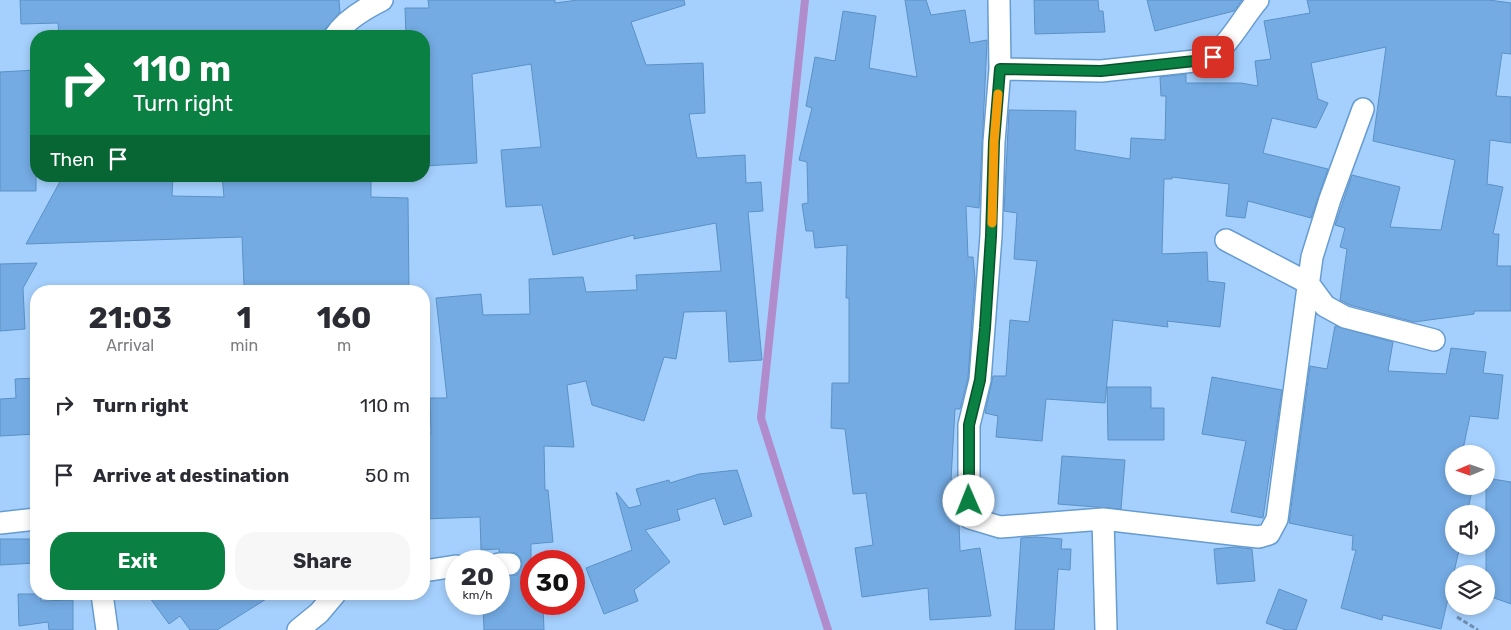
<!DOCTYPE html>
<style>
:root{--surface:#fff;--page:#f7f7f7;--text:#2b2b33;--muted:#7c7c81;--accent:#0b8043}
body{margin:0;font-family:Rubik,sans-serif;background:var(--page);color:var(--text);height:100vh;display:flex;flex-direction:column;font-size:19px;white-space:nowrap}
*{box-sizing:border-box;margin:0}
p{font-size:16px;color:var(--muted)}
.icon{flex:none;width:28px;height:28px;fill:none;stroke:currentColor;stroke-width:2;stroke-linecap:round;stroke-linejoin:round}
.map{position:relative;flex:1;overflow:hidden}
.details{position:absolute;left:30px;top:285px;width:400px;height:315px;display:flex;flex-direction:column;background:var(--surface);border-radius:20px;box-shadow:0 2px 8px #0003}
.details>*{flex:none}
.banner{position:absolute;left:30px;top:30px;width:400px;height:152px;border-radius:20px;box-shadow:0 2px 8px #0003;background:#0b8043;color:#fff;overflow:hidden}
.needle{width:32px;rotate:268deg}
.tools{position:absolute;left:1445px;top:445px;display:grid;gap:10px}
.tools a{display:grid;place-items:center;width:50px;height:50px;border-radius:50%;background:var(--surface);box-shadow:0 2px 8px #0003;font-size:25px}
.speed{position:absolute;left:445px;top:550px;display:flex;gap:10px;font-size:25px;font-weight:700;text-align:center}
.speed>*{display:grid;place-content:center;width:65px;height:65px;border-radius:50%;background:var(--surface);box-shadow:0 2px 8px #0003;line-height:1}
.speed small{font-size:12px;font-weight:400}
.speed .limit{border:8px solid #d22;background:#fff;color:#111}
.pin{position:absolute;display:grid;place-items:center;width:42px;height:42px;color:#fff;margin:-21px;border-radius:10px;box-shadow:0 2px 8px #0006}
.me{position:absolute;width:55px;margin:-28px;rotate:359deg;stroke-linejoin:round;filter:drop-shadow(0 0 4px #0008)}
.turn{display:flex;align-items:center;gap:18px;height:105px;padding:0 20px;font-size:22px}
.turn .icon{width:65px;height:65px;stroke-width:2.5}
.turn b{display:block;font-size:35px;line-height:42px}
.then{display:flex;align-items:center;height:48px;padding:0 20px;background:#0003;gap:10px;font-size:19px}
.eta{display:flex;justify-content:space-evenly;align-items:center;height:85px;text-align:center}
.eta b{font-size:30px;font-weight:700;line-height:35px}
.button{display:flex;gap:10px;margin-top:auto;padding:10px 20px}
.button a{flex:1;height:58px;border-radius:20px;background:var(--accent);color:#fff;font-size:20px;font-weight:700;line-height:58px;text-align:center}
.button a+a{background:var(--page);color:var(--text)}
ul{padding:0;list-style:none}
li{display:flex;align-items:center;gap:15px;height:70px;padding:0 20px}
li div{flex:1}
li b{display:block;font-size:19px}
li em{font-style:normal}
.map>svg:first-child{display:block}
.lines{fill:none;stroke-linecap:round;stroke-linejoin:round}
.stream{stroke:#b18ccd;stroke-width:8}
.building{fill:#74abe3;stroke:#5c91c6}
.street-casing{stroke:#679cd1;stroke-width:24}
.path{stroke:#6d8fb2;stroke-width:3;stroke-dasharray:5 2.5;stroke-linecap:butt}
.street{stroke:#fff;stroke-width:21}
.route-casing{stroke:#07532c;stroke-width:12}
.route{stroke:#0b8043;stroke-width:9}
.slow{stroke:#f59e0b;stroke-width:9}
</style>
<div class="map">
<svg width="1511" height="630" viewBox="0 0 1511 630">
<rect width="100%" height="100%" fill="#a5d0fd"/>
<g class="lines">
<!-- stream -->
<path class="stream" d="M805,0L761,418L828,630"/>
</g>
<!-- building -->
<path class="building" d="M20,0H339L340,12L325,29L323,36H293V34L269,36H59L58,23L21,24Z
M428,0H555V3L578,0H684L685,5L631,22L646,65L703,63L705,113L689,114L697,158L745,155L746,183L761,182L763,211L748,212L762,360L729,362L726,311L684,312L676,359L664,357L644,421L592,405L586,381L567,385L574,447L544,446L545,490H548L553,542L531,544V604H543L544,630H484L483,604H499V576L517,575L522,564L521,558L516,553L499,552V549L481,550L480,517L424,519V435L431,434L430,398H447L436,298L481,294L483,315L530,314L529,279L583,277L586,292L637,290L636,275L721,271L716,223L634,239V235L553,255L542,205L506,207L501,150L541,147L531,64L472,74L477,163L424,166V36H406L405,8H429Z
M905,0H926L931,15L965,10L970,43L987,40V43L979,208L966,206L968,257H973L975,278L968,378L960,409H955L951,480L956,479V515L959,524L960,551L980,548L991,616L930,620L928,588L862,597L855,548L873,545L866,493L853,494L845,429L831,428L832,383H849V298H846L847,245L815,248L813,231H806L802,204L808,203L807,162L799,160L812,108L806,106L815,57L835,61L843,11L876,16L869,68L917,77Z
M1034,0H1098L1099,11H1103L1105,32L1035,34Z
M1147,0H1242L1234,11L1155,31Z
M1307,0H1489L1511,3V54L1502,53L1496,96L1511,97V143L1490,140L1487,184L1503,187L1493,234H1499L1497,266H1511V311H1474V314L1414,322L1350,305L1340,300L1347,249L1340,247L1345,228L1335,225L1352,175L1400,187L1390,227L1441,230L1455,160L1373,141L1386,47L1311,63L1318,99L1328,103L1316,128L1272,118L1263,153L1328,169L1311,218L1248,201L1245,218L1226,216L1229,184L1172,177V179H1164L1162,254L1207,252L1208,281L1225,283L1220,327L1167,321L1168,327L1113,320L1105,403L1046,399L1042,441L996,437L998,416L985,413L993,376H1006L1010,320L1029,322L1037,261L1014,259L1017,213L1004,211L1009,110L1076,111L1075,150L1130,159L1131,138L1165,140L1166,96H1161L1160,77L1186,74V83H1241L1258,86L1255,61L1271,59L1264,21L1310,13Z
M36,70V191H0V72Z
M63,176H173L172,196L224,197L222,176H371V197L408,198L409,291H303V287L244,286L242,237L26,244Z
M37,263L23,288L25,329L0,331V264Z
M1335,326L1393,342L1388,371L1446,374L1451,348L1486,352L1483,373L1503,375L1498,419L1470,416L1462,454H1454V486H1473L1467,514H1454V546H1460L1441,629L1383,615L1382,620L1341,608L1356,550H1352L1353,536L1289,523L1310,366L1327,369Z
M1212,377L1282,390L1263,518L1231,512L1246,441L1202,434Z
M36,378V434L0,436V399L16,398L15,379Z
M1107,387H1151V408H1164V440H1108Z
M1062,456L1125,460L1121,509L1058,504Z
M737,470L752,516L724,525L715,498L677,510L680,520L645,530L670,562L634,590L638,601L604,614L586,568L632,550L616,492L629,508L641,505L636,489L669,480L670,483L699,474Z
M1486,478L1511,482V604L1486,595Z
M1036,537L1062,539L1061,549H1071L1070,570L1058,569L1054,630H1015L1021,538Z
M0,539H36V563L0,565Z
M1235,547L1252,549L1255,581L1217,584L1214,549Z
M1279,589L1307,600L1296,630H1286L1266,623Z
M18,594H41V601L73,600V630H49L48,622L19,626Z
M147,594H274L217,630H190L180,616L169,624Z"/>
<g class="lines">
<!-- street casing -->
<g class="street-casing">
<path id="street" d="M999,0L1000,69L994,142L991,236L980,380L969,425V515L970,518L1000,527L1103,519L1240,535L1259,537L1269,534L1277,519L1312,257L1330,199L1363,109
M335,36C345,20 366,8 382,0
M1000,69L1101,71L1204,60C1226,52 1242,18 1258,0
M1226,240L1308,283L1325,306L1345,317L1434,340
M1103,519L1106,630
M0,523L36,519
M499,564H510
M424,571L456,566
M102,594L107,630
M298,630L319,613L335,594"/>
</g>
<!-- path -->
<path class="path" d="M1457,617L1478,630"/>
<!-- street -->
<use href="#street" class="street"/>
</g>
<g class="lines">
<!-- route casing -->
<g class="route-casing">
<path id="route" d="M969,501V425L980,380L985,328L991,236L994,142L1000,69L1101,71L1204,60L1213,57"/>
</g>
<!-- route -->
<use href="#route" class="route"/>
<!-- slow -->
<path class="slow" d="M992,223L994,142L998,94"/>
</g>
</svg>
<div class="tools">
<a><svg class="needle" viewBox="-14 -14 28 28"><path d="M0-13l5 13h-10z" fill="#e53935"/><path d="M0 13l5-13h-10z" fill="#7c7c81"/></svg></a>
<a><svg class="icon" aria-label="sound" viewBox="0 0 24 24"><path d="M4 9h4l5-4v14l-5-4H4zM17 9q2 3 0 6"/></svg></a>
<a><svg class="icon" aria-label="layers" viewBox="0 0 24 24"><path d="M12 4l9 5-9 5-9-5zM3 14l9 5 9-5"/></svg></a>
</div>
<div class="speed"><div>20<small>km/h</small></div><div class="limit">30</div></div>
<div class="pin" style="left:1213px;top:57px;background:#d93025"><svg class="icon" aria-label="arrive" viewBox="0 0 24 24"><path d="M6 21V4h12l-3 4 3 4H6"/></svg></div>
<svg class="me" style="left:969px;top:501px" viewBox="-20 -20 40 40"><circle r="19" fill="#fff"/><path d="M0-13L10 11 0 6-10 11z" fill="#0b8043"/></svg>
<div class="banner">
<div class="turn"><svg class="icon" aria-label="right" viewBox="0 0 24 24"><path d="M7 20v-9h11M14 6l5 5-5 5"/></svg><div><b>110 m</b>Turn right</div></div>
<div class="then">Then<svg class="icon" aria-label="arrive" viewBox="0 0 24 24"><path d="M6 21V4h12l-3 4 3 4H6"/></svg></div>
</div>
<section class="details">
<div class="eta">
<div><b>21:03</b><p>Arrival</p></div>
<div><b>1</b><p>min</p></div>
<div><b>160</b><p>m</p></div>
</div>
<ul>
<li><svg class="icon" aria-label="right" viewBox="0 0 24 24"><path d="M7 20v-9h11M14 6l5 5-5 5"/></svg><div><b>Turn right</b></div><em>110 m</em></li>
<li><svg class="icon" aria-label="arrive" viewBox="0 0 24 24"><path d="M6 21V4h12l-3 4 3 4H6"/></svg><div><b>Arrive at destination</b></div><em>50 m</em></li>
</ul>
<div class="button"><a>Exit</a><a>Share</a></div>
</section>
</div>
